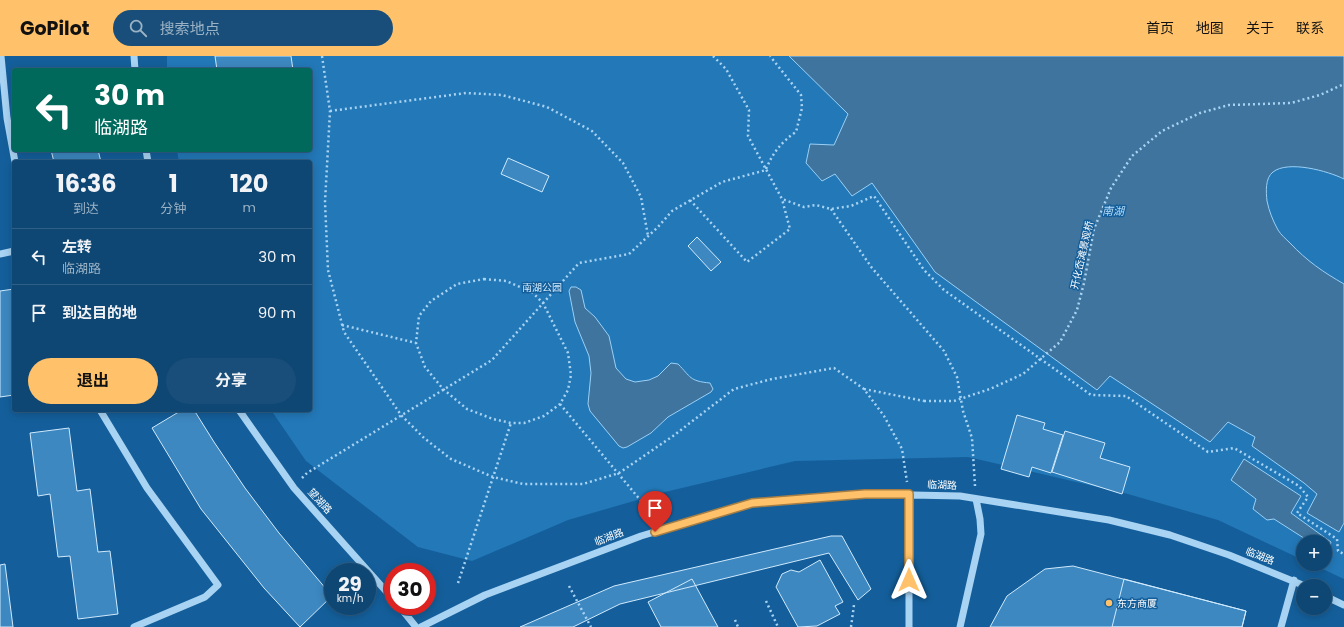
<!DOCTYPE html>
<html lang="zh">
<meta charset="utf-8">
<style>
:root{--surface:#0f4774;--page:#184e79;--text:#f1f3f6;--muted:#9bb2c5;--line:#2f5f86;--accent:#ffc26a}
body{margin:0;font-family:Poppins,"Noto Sans SC",sans-serif;background:var(--page);color:var(--text);height:100vh;display:flex;flex-direction:column;font-size:15px;white-space:nowrap}
*{box-sizing:border-box;margin:0}
p{font-size:13px;color:var(--muted)}
.icon{flex:none;width:22px;height:22px;fill:none;stroke:currentColor;stroke-width:2;stroke-linecap:round;stroke-linejoin:round}
.map{position:relative;flex:1;overflow:hidden}
.sheet{position:absolute;left:12px;top:104px;width:300px;height:252px;display:flex;flex-direction:column;background:var(--surface);border-radius:4px;box-shadow:0 2px 10px #0003,0 0 0 1px var(--line)}
.sheet>*{flex:none}
.guide{position:absolute;left:12px;top:12px;width:300px;height:84px;border-radius:4px;box-shadow:0 2px 10px #0003,0 0 0 1px var(--line);background:#00695c;color:#fff;overflow:hidden}
.buttons{position:absolute;left:1296px;top:479px;display:grid;gap:8px}
.buttons a{display:grid;place-items:center;width:36px;height:36px;border-radius:50%;background:var(--surface);box-shadow:0 2px 10px #0003,0 0 0 1px var(--line);font-size:20px}
.speed{position:absolute;left:324px;top:507px;display:flex;gap:8px;font-size:20px;font-weight:700;text-align:center}
.speed>*{display:grid;place-content:center;width:52px;height:52px;border-radius:50%;background:var(--surface);box-shadow:0 2px 10px #0003,0 0 0 1px var(--line);line-height:1}
.speed small{font-size:10px;font-weight:400}
.speed .limit{border:6px solid #d22;background:#fff;color:#111}
.pin{position:absolute;display:grid;place-items:center;width:34px;height:34px;color:#fff;margin:-41px -17px;border-radius:50% 50% 50% 0;rotate:-45deg;box-shadow:0 0 4px #0007}
.pin .icon{rotate:45deg}
.me{position:absolute;width:44px;margin:-22px;rotate:0deg;stroke-linejoin:round;filter:drop-shadow(0 0 3px #0008)}
.turn{display:flex;align-items:center;gap:14px;height:84px;padding:0 16px;font-size:18px}
.turn .icon{width:52px;height:52px;stroke-width:2.5}
.turn b{display:block;font-size:28px;line-height:34px}
.eta{display:flex;justify-content:space-evenly;align-items:center;height:68px;text-align:center}
.eta b{font-size:24px;font-weight:700;line-height:28px}
.cta{display:flex;gap:8px;margin-top:auto;padding:8px 16px}
.cta a{flex:1;height:46px;border-radius:24px;background:var(--accent);color:#111;font-size:16px;font-weight:700;line-height:46px;text-align:center}
.cta a+a{background:var(--page);color:var(--text)}
ul{padding:0;list-style:none}
li{display:flex;align-items:center;gap:12px;height:56px;padding:0 16px;border-top:1px solid var(--line)}
li div{flex:1}
li b{display:block;font-size:15px}
li em{font-style:normal}
header{display:flex;align-items:center;gap:24px;box-sizing:border-box;height:56px;padding:0 20px;background:var(--accent);color:#111}
header strong{font-size:19px}
nav{display:flex;gap:22px;margin-inline-start:auto;font-size:14px}
.search{width:280px;height:36px;background:var(--page);display:flex;align-items:center;gap:10px;box-sizing:border-box;padding:0 14px;border-radius:22px;color:var(--muted);font-size:15px}
.map>svg:first-child{display:block}
.green{fill:#2378b8}
.water{fill:#3f749e;stroke:#9ad0f6}
.building{fill:#3d88c1;stroke:#d0eafd}
.lines{fill:none;stroke-linecap:round;stroke-linejoin:round}
.path{stroke:#a8d3f3;stroke-width:2.5;stroke-dasharray:2 3;stroke-linecap:butt}
.minor{stroke:#a8d3f3;stroke-width:7}
.path-bridge{stroke:#a8d3f3;stroke-width:2.5;stroke-dasharray:2 3;stroke-linecap:butt}
.route-casing{stroke:#a67e45;stroke-width:10}
.route{stroke:#ffc26a;stroke-width:7}
.poi-dot{fill:#ffc26a;stroke:#145f9b;stroke-width:1.5}
.labels{text-anchor:middle;dominant-baseline:central;stroke-width:3;stroke-linejoin:round;paint-order:stroke}
.street-label{font-size:10px;fill:#fff;stroke:#145f9b}
.park-label{font-size:10px;fill:#d0eafd;stroke:#145f9b}
.poi-label{font-size:10px;fill:#fff;stroke:#145f9b;text-anchor:start}
.water-label{font-size:11px;font-style:italic;fill:#b5ddfa;stroke:#145f9b}
</style>
<header>
<strong>GoPilot</strong>
<div class="search"><svg class="icon" aria-label="search" viewBox="0 0 24 24"><circle cx="10" cy="10" r="6"/><path d="M15 15l6 6"/></svg>搜索地点</div>
<nav><a>首页</a><a>地图</a><a>关于</a><a>联系</a></nav>
</header>
<div class="map">
<svg width="1344" height="571" viewBox="0 0 1344 571">
<rect width="100%" height="100%" fill="#145f9b"/>
<!-- green -->
<path class="green" d="M167,0H1344V523L1312,508H1325V486H1303V504L1218,464L1128,438L968,401L795,405L665,436L568,464L472,505L418,491L306,405L271,354H310V106H179L177,94H310V14H167Z"/>
<!-- water -->
<path class="water" d="M789,0H1344V123C1328,115 1288,104 1273,116C1265,122 1266,136 1267,145C1269,155 1273,165 1278,174C1281,179 1286,183 1290,187C1307,205 1323,216 1344,228V467L1339,476L1307,457L1317,438L1304,427L1252,390L1255,381L1228,366L1210,386L1110,320L1097,334L935,216L872,127L852,140L835,118L822,125L806,107L810,88L834,89L848,58Z
M571,231H576L581,234L585,252L595,261L609,280L616,312L626,323L635,326L649,324L658,320L671,307L678,308C691,321 689,325 710,327L713,333L711,336L668,361L651,377L627,391L623,392L619,390L590,355L588,348L591,317L589,300L575,266L569,235Z
M1244,403L1301,440L1291,457L1331,486L1328,498L1325,496V486H1310L1274,463L1267,464L1253,453L1256,443L1231,424Z"/>
<!-- building -->
<path class="building" d="M215,0H291L293,14H217Z
M51,94H98L101,106H54Z
M508,102L549,120L542,136L501,118Z
M697,181L721,206L711,215L688,190Z
M14,233V339L0,341V235Z
M182,354H194L214,386L245,432L279,477L332,540L300,571L264,532L201,453L152,372Z
M1017,359L1045,367L1043,373L1063,379L1051,417L1032,411L1029,421L1001,413Z
M69,372L77,435L90,433L98,496L110,495L118,558L78,563L70,500L58,501L50,438L38,440L30,377Z
M1065,375L1105,387L1100,402L1130,411L1122,438L1052,416Z
M831,480H842L871,533L858,544L829,497L620,548L573,571H520L614,530Z
M820,504L843,546L835,550L840,558L817,570L798,571L776,531L782,518L791,514L799,516Z
M5,508L13,571H0V509Z
M1073,510L1246,555L1242,571H990L1007,540L1045,513Z
M692,523L718,571H661L648,546Z
M1124,523L1246,555L1242,571H1112Z"/>
<g class="lines">
<!-- path -->
<path class="path" d="M322,0L330,55L325,146L328,214L344,276L401,359L424,382L451,403L493,421L523,428H583L619,417L673,380L734,333L772,323L834,312L864,333L884,360L902,393L907,426
M713,0L726,13L749,54L748,80L782,143L804,151L816,149L831,153L851,150L874,140L924,214L944,234L1091,339L1126,340L1208,396L1234,392L1299,430L1308,441L1297,457L1337,483L1338,495L1344,498
M330,55L466,37L502,39L547,51L592,75L623,107L641,141L648,180
M766,113C773,97 781,86 796,76L802,52L801,39L770,0
M690,144L747,206L790,173L782,143
M831,153L872,212L944,295L957,321L963,355L972,382L975,430
M484,223L506,225L532,236L543,247L568,297L571,319L568,334L560,348L544,360L524,367H511L493,363L467,353L443,333L425,311L416,287L419,260L431,245L457,228Z
M342,269L416,287
M864,333L924,345
M560,348L647,452
M302,422L307,417L492,304L579,207L629,198L658,171L672,155L722,126L766,114
M458,527L511,367
M569,530L591,571
M766,545L778,571
M735,564L738,571
M851,571L854,549"/>
<!-- minor -->
<path class="minor" d="M1,0L7,62L15,106
M134,0L135,14
M146,94L148,106
M0,198L14,195
M100,354L147,432L218,529L205,541L134,571
M239,354L253,374L294,432L393,543
M1325,540L1344,549
M399,550L416,571
M421,571L485,539L641,480L752,447L865,438L960,440L1109,464L1170,479L1229,499L1305,530
M909,571V438
M960,571L981,478L980,463L976,443
M1281,571L1294,524"/>
<!-- path-bridge -->
<path class="path-bridge" d="M924,345H954L990,333L1023,318L1060,286L1077,254L1084,227L1094,173L1111,132L1132,100L1162,75L1200,57L1229,49L1291,47L1320,39L1344,28"/>
</g>
<g class="lines">
<!-- route casing -->
<g class="route-casing">
<path id="route" d="M655,476L752,447L865,438H909V524"/>
</g>
<!-- route -->
<use href="#route" class="route"/>
</g>
<!-- markers -->
<circle class="poi-dot" cx="1109" cy="547" r="4"/>
<g class="labels">
<!-- street labels -->
<g class="street-label">
<text transform="translate(1082 199) rotate(-77)">开化岙滩景观桥</text>
<text transform="translate(942 429) rotate(2)">临湖路</text>
<text transform="translate(320 445) rotate(48)">望湖路</text>
<text transform="translate(609 481) rotate(-21)">临湖路</text>
<text transform="translate(1260 500) rotate(22)">临湖路</text>
</g>
<!-- park labels -->
<g class="park-label">
<text x="542" y="231">南湖公园</text>
</g>
<!-- poi labels -->
<g class="poi-label">
<text x="1117" y="547">东方商厦</text>
</g>
<!-- water labels -->
<g class="water-label">
<text x="1113" y="155">南湖</text>
</g>
</g>
</svg>
<div class="buttons">
<a>+</a>
<a>−</a>
</div>
<div class="speed"><div>29<small>km/h</small></div><div class="limit">30</div></div>
<div class="pin" style="left:655px;top:476px;background:#d93025"><svg class="icon" aria-label="arrive" viewBox="0 0 24 24"><path d="M6 21V4h12l-3 4 3 4H6"/></svg></div>
<svg class="me" style="left:909px;top:524px" viewBox="-20 -20 40 40"><path d="M0-17L14 15 0 8-14 15z" fill="#ffc26a" stroke="#fff" stroke-width="4"/></svg>
<div class="guide">
<div class="turn"><svg class="icon" aria-label="left" viewBox="0 0 24 24"><path d="M17 20v-9H6M10 6l-5 5 5 5"/></svg><div><b>30 m</b>临湖路</div></div>
</div>
<section class="sheet">
<div class="eta">
<div><b>16:36</b><p>到达</p></div>
<div><b>1</b><p>分钟</p></div>
<div><b>120</b><p>m</p></div>
</div>
<ul>
<li><svg class="icon" aria-label="left" viewBox="0 0 24 24"><path d="M17 20v-9H6M10 6l-5 5 5 5"/></svg><div><b>左转</b><p>临湖路</p></div><em>30 m</em></li>
<li><svg class="icon" aria-label="arrive" viewBox="0 0 24 24"><path d="M6 21V4h12l-3 4 3 4H6"/></svg><div><b>到达目的地</b></div><em>90 m</em></li>
</ul>
<div class="cta"><a>退出</a><a>分享</a></div>
</section>
</div>
